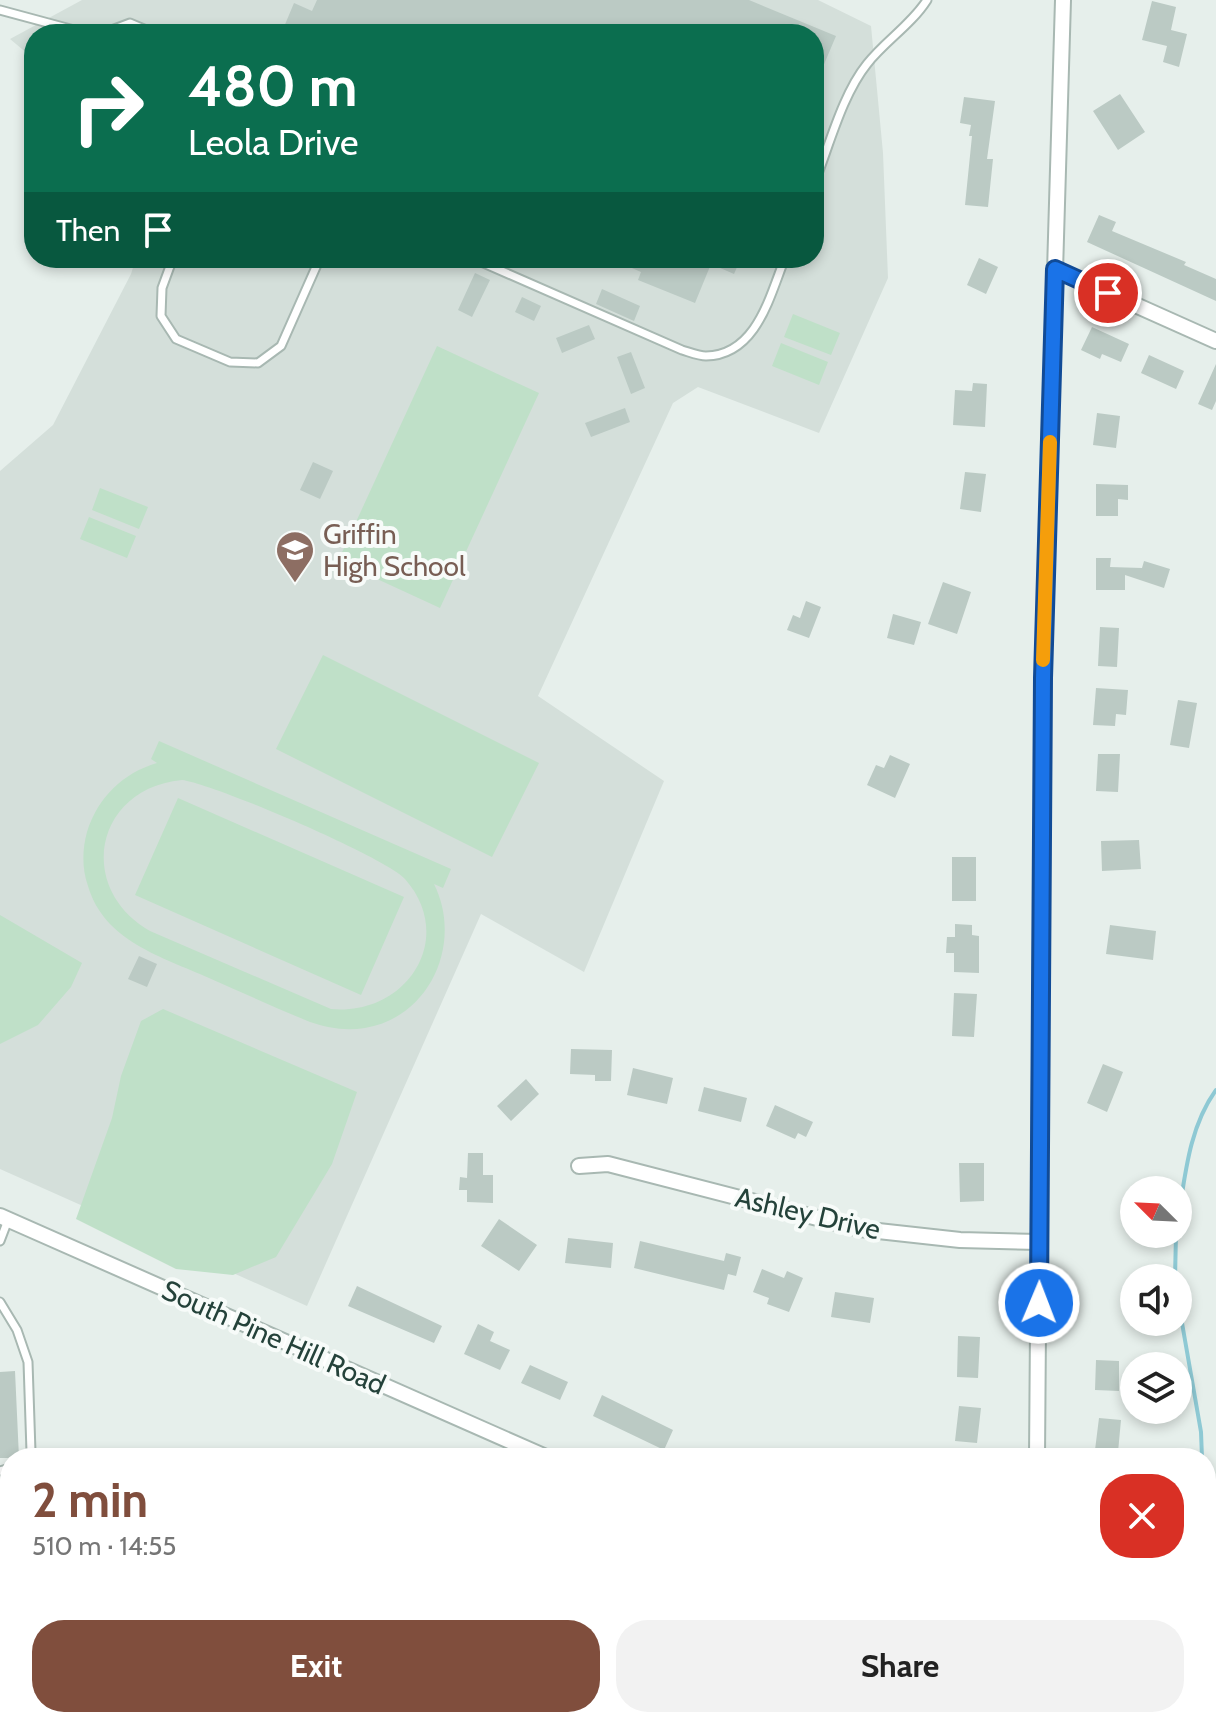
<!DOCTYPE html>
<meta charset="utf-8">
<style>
:root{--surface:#fff;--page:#f2f2f2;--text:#222;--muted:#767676;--accent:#804e3d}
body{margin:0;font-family:Cabin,sans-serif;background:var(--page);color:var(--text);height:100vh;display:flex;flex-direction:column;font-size:30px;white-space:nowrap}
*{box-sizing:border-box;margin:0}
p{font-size:26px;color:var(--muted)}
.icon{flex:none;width:44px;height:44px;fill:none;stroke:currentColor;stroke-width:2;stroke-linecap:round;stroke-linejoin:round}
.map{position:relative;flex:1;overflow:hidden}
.sheet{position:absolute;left:0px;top:1448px;width:1216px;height:280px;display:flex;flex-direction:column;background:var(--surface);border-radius:32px 32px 0 0;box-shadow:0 4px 12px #0003}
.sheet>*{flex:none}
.banner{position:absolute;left:24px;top:24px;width:800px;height:244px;border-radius:32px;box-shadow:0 4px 12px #0003;background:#0b6e4f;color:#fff;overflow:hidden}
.needle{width:52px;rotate:294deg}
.controls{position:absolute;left:1120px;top:1176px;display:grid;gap:16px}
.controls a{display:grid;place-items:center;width:72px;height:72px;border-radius:50%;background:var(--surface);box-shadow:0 4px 12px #0003;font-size:40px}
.pin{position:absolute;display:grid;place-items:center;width:68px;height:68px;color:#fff;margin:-34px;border:4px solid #fff;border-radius:50%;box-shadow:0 2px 8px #0007}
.me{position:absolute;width:88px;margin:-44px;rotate:1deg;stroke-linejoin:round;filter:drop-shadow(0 0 6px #0008)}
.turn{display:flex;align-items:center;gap:28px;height:168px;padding:0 32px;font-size:36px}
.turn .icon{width:104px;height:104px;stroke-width:2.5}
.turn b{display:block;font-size:56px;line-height:68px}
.then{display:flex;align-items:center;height:76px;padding:0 32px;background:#0003;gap:16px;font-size:30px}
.round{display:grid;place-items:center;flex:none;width:84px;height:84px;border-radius:32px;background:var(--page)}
.overview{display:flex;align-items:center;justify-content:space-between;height:136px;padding:0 32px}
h1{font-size:48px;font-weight:800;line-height:60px;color:var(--accent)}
.button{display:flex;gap:16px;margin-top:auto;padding:16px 32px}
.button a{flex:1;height:92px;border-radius:32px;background:var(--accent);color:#fff;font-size:32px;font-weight:800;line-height:92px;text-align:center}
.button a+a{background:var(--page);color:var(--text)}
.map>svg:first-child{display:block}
.built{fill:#d4dfda}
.green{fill:#bfe0c8;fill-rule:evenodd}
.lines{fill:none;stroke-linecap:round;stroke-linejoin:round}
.stream{stroke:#8ec9d4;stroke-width:4}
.building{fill:#bbcac4}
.lane-casing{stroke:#a8b8b2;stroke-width:11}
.street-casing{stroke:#a8b8b2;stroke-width:18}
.lane{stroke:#fff;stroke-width:7}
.street{stroke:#fff;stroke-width:14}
.route-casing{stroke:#114b97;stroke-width:20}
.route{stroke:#1a73e8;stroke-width:14}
.slow{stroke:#f59e0b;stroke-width:14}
.labels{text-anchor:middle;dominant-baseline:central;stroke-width:8;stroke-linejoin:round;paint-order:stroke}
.education-label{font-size:28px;fill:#785e54;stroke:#f7fbf9;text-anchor:start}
.street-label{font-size:28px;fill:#24423a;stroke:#f7fbf9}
</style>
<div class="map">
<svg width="1216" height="1728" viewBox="0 0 1216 1728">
<rect width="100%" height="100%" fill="#e6efeb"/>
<!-- built -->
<path class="built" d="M82,0H818L871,26L883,153L888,278L819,433L698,387L673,403L538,696L664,781L584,972L481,914L307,1306L0,1169V471L53,425L131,274L136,258H814V34H34V59L10,39Z"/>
<!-- green -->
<path class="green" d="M793,314L840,333L831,355L784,337Z
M781,343L828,362L819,385L772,366Z
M437,346L539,393L440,608L338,561Z
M100,488L148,507L139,529L92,510Z
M89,517L136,536L127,558L80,539Z
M323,655L539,763L492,857L276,749Z
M159,741L451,869L443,888L434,884C463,942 431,1017 365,1028C345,1031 328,1028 310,1022C276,1008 243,993 209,978C162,957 104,941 88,886C82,869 82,850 87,832C98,797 123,773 157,763L151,759ZM182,780C214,784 385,857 405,879C457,938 407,1016 331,1009L150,931C75,888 95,788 182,780Z
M178,798L404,897L361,995L135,895Z
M0,915L82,963L71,987L38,1025L0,1044Z
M163,1009L357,1092L332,1164L276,1257L233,1275L176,1269L76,1219L112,1118L121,1076L141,1021Z
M568,1718H693L690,1728H561Z"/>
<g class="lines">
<!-- stream -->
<path class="stream" d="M1178,1220C1185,1176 1189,1127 1216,1090
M1175,1278L1176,1234
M1178,1300L1201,1432L1202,1458
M1206,1530L1216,1547
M1210,1728C1216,1701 1202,1674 1216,1649"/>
</g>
<!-- building -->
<path class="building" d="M317,0H749L836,36L814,88V34H281L294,3L312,11Z
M1152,1L1176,7L1171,30L1187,34L1179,67L1163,62L1167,46L1142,40Z
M1120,94L1145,132L1118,150L1093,111Z
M964,97L995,101L987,159H993L988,207L965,205L972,136H969L971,125L960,123Z
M1099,215L1116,222L1112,231L1186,262L1184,265L1216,279V301L1087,242Z
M609,258H741L734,274L711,264L695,303L638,280L641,272Z
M979,258L998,267L986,294L967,285Z
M475,273L490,280L472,317L458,310Z
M602,289L640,306L634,321L596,304Z
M522,297L541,306L534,321L515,312Z
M589,325L595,339L562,353L556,338Z
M1092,327L1129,344L1121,362L1102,354L1100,359L1081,350Z
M631,352L645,388L631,394L617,357Z
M1149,355L1184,371L1176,389L1141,373Z
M1216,364V401L1212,410L1198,404Z
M973,383L987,384L985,427L953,425L955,390L972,391Z
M625,408L630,422L591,437L585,423Z
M1097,413L1120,416L1116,448L1093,445Z
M313,462L333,471L320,499L300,490Z
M965,472L986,474L981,512L960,509Z
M1096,484L1128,485V500L1118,499V516H1096Z
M1096,558H1111L1110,567L1142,568L1144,561L1170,569L1164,588L1125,575V590H1096Z
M943,582L971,592L957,634L928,624Z
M806,601L821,607L809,638L787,630L793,615L800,618Z
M893,614L921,622L914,645L887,638Z
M1100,627L1119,628L1117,667L1098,666Z
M1096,688L1128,690L1126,715L1116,714L1115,726L1093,725Z
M1178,700L1197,703L1189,748L1170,745Z
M1098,754H1120L1118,792L1096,791Z
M890,755L910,764L895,798L867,785L876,765L884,768Z
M1139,840L1141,869L1102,871L1101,841Z
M952,857H976V901H952Z
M955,924L972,925V935L979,936V973L954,972V953H946L947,937H955Z
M1110,925L1156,931L1153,960L1106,954Z
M139,956L157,964L147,987L128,979Z
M954,993L977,994L974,1037L952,1036Z
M571,1049L612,1050L611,1081H595V1075L570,1074Z
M1103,1064L1123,1072L1107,1112L1087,1103Z
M633,1068L673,1078L667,1104L627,1095Z
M526,1079L539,1094L511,1121L497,1106Z
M704,1087L747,1098L741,1122L698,1111Z
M775,1105L813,1122L806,1137L798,1133L795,1139L766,1126Z
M468,1153H483V1175H493V1203L467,1202V1190H459L460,1177L467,1178Z
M959,1163H984V1201L960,1202Z
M499,1219L537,1245L519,1271L481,1246Z
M568,1238L613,1243L611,1268L565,1263Z
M640,1241L724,1261L726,1253L741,1257L736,1276L728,1274L724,1290L634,1268Z
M762,1269L784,1278L787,1271L803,1278L789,1312L767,1304L769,1298L753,1292Z
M357,1286L442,1326L434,1343L348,1306Z
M835,1292L874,1298L870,1323L831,1317Z
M478,1324L494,1332L490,1341L510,1350L500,1370L464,1354Z
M958,1336L980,1337L978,1378L957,1377Z
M1096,1360L1119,1361V1391L1095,1390Z
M530,1365L568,1382L560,1400L521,1383Z
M15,1371L19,1458H0V1372Z
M602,1395L673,1430L664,1450L593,1416Z
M959,1406L981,1408L977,1443L955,1441Z
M1099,1418L1121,1420L1118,1452L1095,1450Z"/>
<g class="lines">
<!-- lane casing -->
<g class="lane-casing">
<path id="lane" d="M0,10L89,34
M101,34L130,23L156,34
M814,184C829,147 842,95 867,64C885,41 911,25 927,0
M173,258L162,288L161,316L176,339L230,362L258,363L281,346L320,258
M472,258L682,350C689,352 699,356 706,356C757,355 770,295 785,258
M0,1241L8,1220
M0,1302L17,1330L28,1362L31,1452L27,1458
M0,1471L10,1468
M769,1728L771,1718"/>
</g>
<!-- street casing -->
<g class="street-casing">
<path id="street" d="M1055,269L1216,341
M579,1166L608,1164L860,1229L960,1240L1040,1242
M0,1216L548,1458
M1037,1458L1043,678L1063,0
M1143,1718L1166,1728
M1022,1728L1024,1718"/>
</g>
<!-- lane -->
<use href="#lane" class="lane"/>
<!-- street -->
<use href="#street" class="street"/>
</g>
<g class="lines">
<!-- route casing -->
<g class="route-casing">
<path id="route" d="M1039,1303L1043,678L1055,269L1108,293"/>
</g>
<!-- route -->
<use href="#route" class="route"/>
<!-- slow -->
<path class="slow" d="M1043,660L1050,442"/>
</g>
<!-- icons -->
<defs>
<g id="school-pin" transform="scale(2)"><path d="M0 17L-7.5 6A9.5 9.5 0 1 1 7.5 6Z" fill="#8d6e63" stroke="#f7fbf9"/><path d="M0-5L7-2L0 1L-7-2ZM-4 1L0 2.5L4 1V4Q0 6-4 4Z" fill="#fff"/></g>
</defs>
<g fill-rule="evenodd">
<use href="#school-pin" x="295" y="550"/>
</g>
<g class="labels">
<!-- education labels -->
<g class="education-label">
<text x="323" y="534">Griffin<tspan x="323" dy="32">High School</tspan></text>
</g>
<!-- street labels -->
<g class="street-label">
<text transform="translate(808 1213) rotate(13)">Ashley Drive</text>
<text transform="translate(274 1337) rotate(24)">South Pine Hill Road</text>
</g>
</g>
</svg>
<div class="controls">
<a><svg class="needle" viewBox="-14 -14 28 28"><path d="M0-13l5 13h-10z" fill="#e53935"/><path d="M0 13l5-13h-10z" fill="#767676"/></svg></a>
<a><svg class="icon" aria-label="sound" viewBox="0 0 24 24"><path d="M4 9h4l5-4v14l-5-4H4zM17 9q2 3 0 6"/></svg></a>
<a><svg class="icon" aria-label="layers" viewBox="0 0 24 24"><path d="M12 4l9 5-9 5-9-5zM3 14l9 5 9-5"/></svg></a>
</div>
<div class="pin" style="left:1108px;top:293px;background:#d93025"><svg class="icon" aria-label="arrive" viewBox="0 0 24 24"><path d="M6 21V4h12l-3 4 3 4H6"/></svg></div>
<svg class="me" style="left:1039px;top:1303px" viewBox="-20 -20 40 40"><circle r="17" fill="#1a73e8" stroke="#fff" stroke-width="3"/><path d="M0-11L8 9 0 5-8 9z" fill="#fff"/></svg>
<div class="banner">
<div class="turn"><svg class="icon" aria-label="right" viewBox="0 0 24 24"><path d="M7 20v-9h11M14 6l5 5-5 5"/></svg><div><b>480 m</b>Leola Drive</div></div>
<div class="then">Then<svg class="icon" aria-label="arrive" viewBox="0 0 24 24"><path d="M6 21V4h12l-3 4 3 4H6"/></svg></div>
</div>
<section class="sheet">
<div class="overview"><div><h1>2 min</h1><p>510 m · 14:55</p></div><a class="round" style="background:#d93025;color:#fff"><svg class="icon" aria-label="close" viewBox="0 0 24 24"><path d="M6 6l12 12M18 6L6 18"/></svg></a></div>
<div class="button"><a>Exit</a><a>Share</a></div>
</section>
</div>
